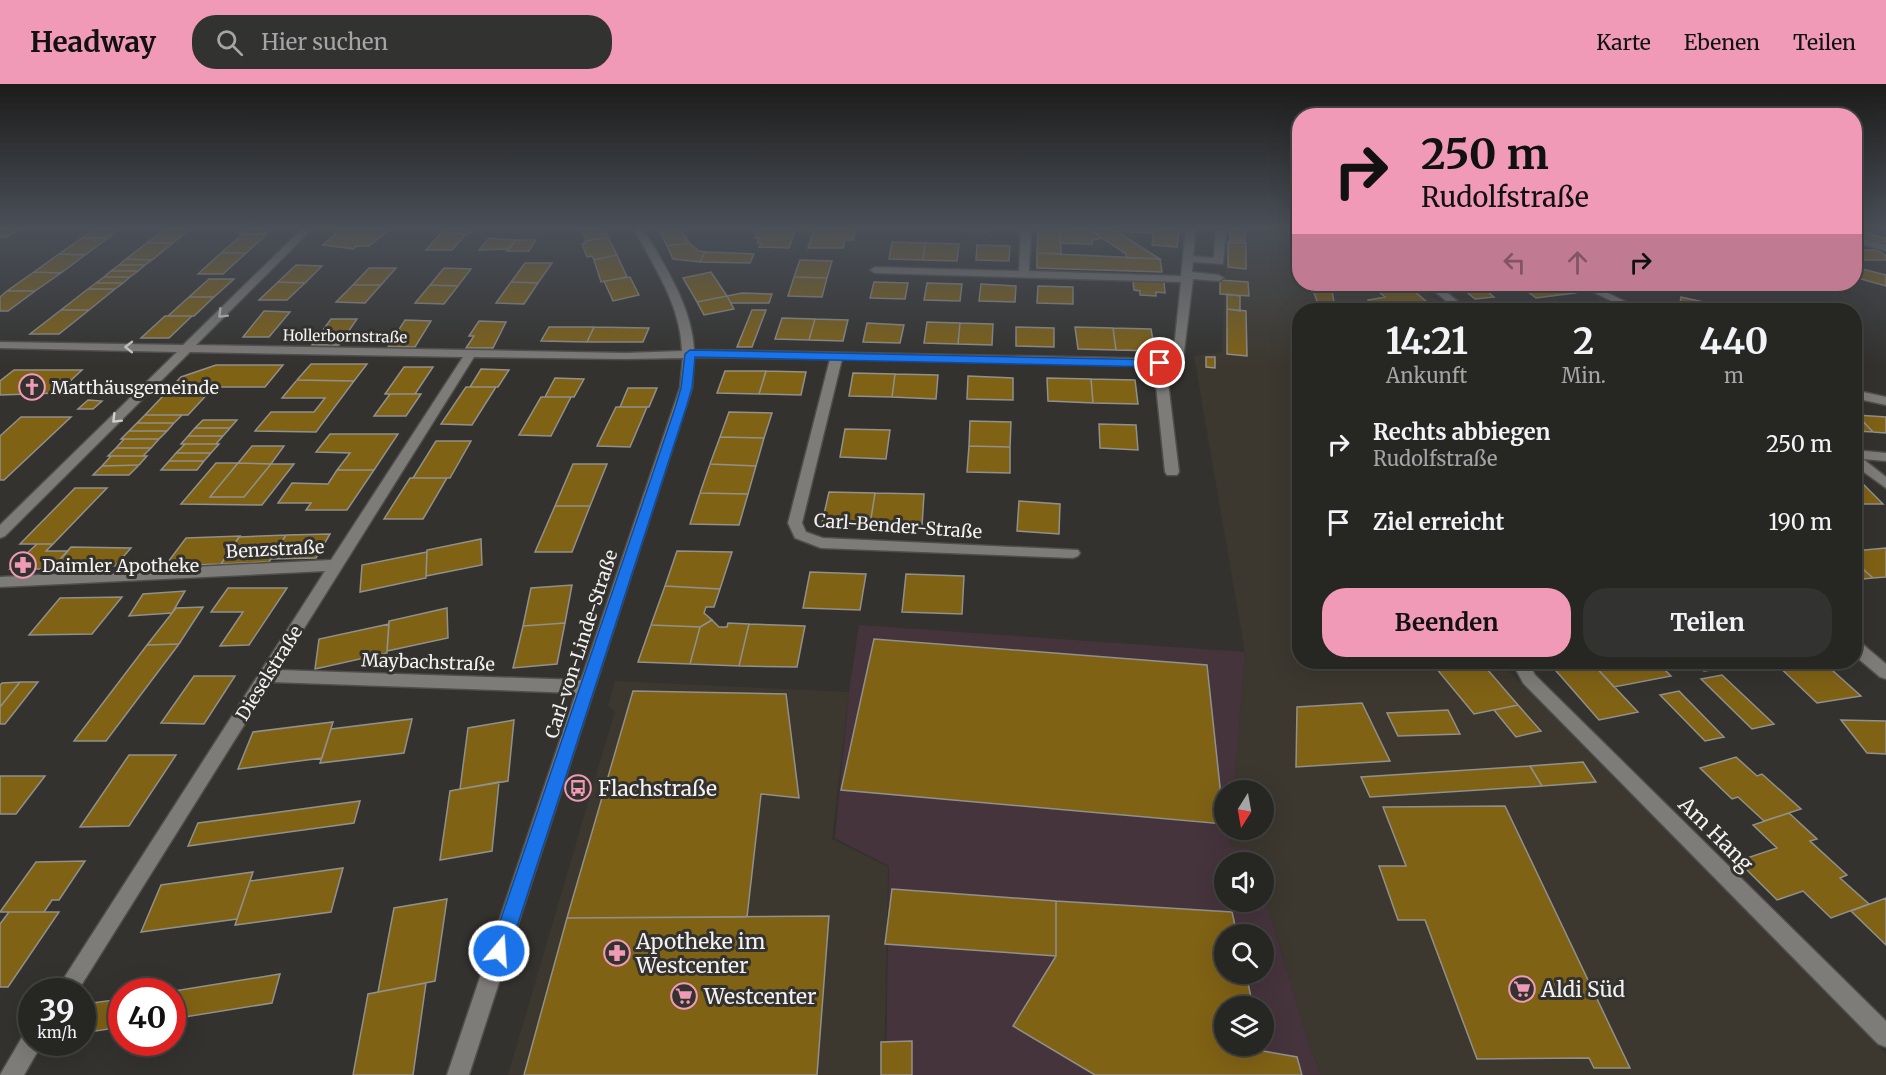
<!DOCTYPE html>
<html lang="de">
<meta charset="utf-8">
<style>
:root{--surface:#262623;--page:#323230;--text:#f1f3f6;--muted:#a4a5a6;--line:#424341;--accent:#f09ab7}
body{margin:0;font-family:Merriweather,serif;background:var(--page);color:var(--text);height:100vh;display:flex;flex-direction:column;font-size:22px;white-space:nowrap}
*{box-sizing:border-box;margin:0}
p{font-size:20px;color:var(--muted)}
.icon{flex:none;width:33px;height:33px;fill:none;stroke:currentColor;stroke-width:2;stroke-linecap:round;stroke-linejoin:round}
.map{position:relative;flex:1;overflow:hidden}
.side{position:absolute;left:1292px;top:219px;width:570px;height:366px;display:flex;flex-direction:column;background:var(--surface);border-radius:24px;box-shadow:0 6px 24px #0002,0 0 0 2px var(--line)}
.side>*{flex:none}
.guide{position:absolute;left:1292px;top:24px;width:570px;height:183px;border-radius:24px;box-shadow:0 6px 24px #0002,0 0 0 2px var(--line);background:#f09ab7;color:#111;overflow:hidden}
.needle{width:39px;rotate:191deg}
.controls{position:absolute;left:1214px;top:696px;display:grid;gap:12px}
.controls a{display:grid;place-items:center;width:60px;height:60px;border-radius:50%;background:var(--surface);box-shadow:0 6px 24px #0002,0 0 0 2px var(--line);font-size:30px}
.speed{position:absolute;left:18px;top:894px;display:flex;gap:12px;font-size:30px;font-weight:700;text-align:center}
.speed>*{display:grid;place-content:center;width:78px;height:78px;border-radius:50%;background:var(--surface);box-shadow:0 6px 24px #0002,0 0 0 2px var(--line);line-height:1}
.speed small{font-size:15px;font-weight:400}
.speed .limit{border:9px solid #d22;background:#fff;color:#111}
.pin{position:absolute;display:grid;place-items:center;width:51px;height:51px;color:#fff;margin:-26px;border:3px solid #fff;border-radius:50%;box-shadow:0 2px 6px #0007}
.me{position:absolute;width:66px;margin:-33px;rotate:18deg;stroke-linejoin:round;filter:drop-shadow(0 0 4px #0008)}
.turn{display:flex;align-items:center;gap:21px;height:126px;padding:0 30px;font-size:27px}
.turn .icon{width:78px;height:78px;stroke-width:2.5}
.turn b{display:block;font-size:42px;line-height:51px}
.lanes{display:flex;align-items:center;height:57px;padding:0 30px;background:#0003;justify-content:center;gap:30px;direction:ltr}
.lanes .off{opacity:.35}
.eta{display:flex;justify-content:space-evenly;align-items:center;height:102px;text-align:center}
.eta b{font-size:36px;font-weight:700;line-height:42px}
.primary-button{display:flex;gap:12px;margin-top:auto;padding:12px 30px}
.primary-button a{flex:1;height:69px;border-radius:24px;background:var(--accent);color:#111;font-size:24px;font-weight:700;line-height:69px;text-align:center}
.primary-button a+a{background:var(--page);color:var(--text)}
ul{padding:0;list-style:none}
li{display:flex;align-items:center;gap:18px;height:78px;padding:0 30px}
li div{flex:1}
li b{display:block;font-size:22px}
li em{font-style:normal}
header{display:flex;align-items:center;gap:36px;box-sizing:border-box;height:84px;padding:0 30px;background:var(--accent);color:#111}
header strong{font-size:28px}
nav{display:flex;gap:33px;margin-inline-start:auto;font-size:21px}
.search{width:420px;height:54px;background:var(--page);display:flex;align-items:center;gap:15px;box-sizing:border-box;padding:0 21px;border-radius:24px;color:var(--muted);font-size:22px}
.map>svg:first-child{display:block}
.built{fill:#3c382f}
.industrial{fill:#46343d;fill-rule:evenodd}
.building{fill:#806215;stroke:#91908d;stroke-width:1.5}
.lines{fill:none;stroke-linecap:round;stroke-linejoin:round}
.minor-casing{stroke:#4f4e4b;stroke-width:3}
.minor{fill:#7e7c79;fill-rule:evenodd}
.oneway{stroke:#d0cfcd}
.route{fill:#1a73e8;stroke:#114b97;stroke-width:1.5}
.labels{text-anchor:middle;dominant-baseline:central;stroke-width:6;stroke-linejoin:round;paint-order:stroke}
.far-street-label{font-size:15px;fill:#f3f2f1;stroke:#33322f}
.poi-label{font-size:18px;fill:#f3f2f1;stroke:#33322f;text-anchor:start}
.street-label{font-size:18px;fill:#f3f2f1;stroke:#33322f}
.near-poi-label{font-size:21px;fill:#f3f2f1;stroke:#33322f;text-anchor:start}
.near-street-label{font-size:21px;fill:#f3f2f1;stroke:#33322f}
</style>
<header>
<strong>Headway</strong>
<div class="search"><svg class="icon" aria-label="search" viewBox="0 0 24 24"><circle cx="10" cy="10" r="6"/><path d="M15 15l6 6"/></svg>Hier suchen</div>
<nav><a>Karte</a><a>Ebenen</a><a>Teilen</a></nav>
</header>
<div class="map">
<svg width="1886" height="991" viewBox="0 0 1886 991">
<rect width="100%" height="100%" fill="#33322f"/>
<!-- built -->
<path class="built" d="M1246,144H1299V200H1417L1448,226H1299V578H1500L1886,970V991H1321L1308,957L1263,807V778H1255L1250,764L1229,762L1231,746H1263V706H1234L1245,568L1194,272L1222,268L1226,157L1248,158Z
M615,597L849,608L832,755L888,783L884,991H508L615,627L608,622Z"/>
<!-- industrial -->
<path class="industrial" d="M859,541L1245,568L1234,706H1224V746H1231L1229,762L1250,764L1255,778H1224V818H1263V807L1308,957L1321,991H886L889,782L835,754L849,608ZM1224,850H1263V890H1224ZM1224,922H1263V962H1224Z"/>
<!-- building -->
<path class="building" d="M0,144H21L7,153H0Z
M96,144H121L108,154H82Z
M167,144H192L173,159H147Z
M247,144H271L264,150H240Z
M342,144H392L369,162H356L354,165L323,161Z
M446,144H474L469,150L441,149Z
M581,144H604L608,153L587,157Z
M657,144H680L682,147L661,150Z
M759,144H796L789,164L759,163L761,159H757L759,154H755Z
M815,144H856L853,156H845L843,164H808Z
M962,144H988V148L961,147Z
M1038,144L1060,145L1061,170L1037,169Z
M1098,144H1111L1160,175L1127,174L1126,170L1090,146Z
M1111,144H1154V149L1117,147Z
M1154,144H1179L1177,163L1152,161Z
M1230,144H1245V157L1230,156Z
M1060,145L1090,146L1102,154L1092,156V160L1060,159Z
M1854,145L1886,154V157L1884,159L1854,151Z
M682,147L689,159L667,162L661,150Z
M441,149L466,150L452,166H426Z
M243,150H267L246,169H221Z
M608,153L617,171L594,176L592,172L587,173L582,160L586,159L585,157Z
M82,154H108L85,171L59,170Z
M489,154L497,155L516,156L508,165L479,166Z
M516,156H536L529,167H507Z
M892,158L925,159L923,176L889,175Z
M1228,158L1246,159V185L1228,183Z
M147,159H173L152,176L126,175Z
M689,159L699,167L705,168L700,178L673,175L667,162Z
M925,159L959,160L957,177L923,176Z
M977,161L1010,162L1009,177L976,176Z
M1854,166H1878L1886,172V176H1859L1854,172Z
M705,168L732,169L754,170L750,179L700,178Z
M221,169H246L223,190H198Z
M1037,169L1160,175L1162,188L1037,184Z
M59,170L85,171L61,189L34,188Z
M617,171L627,193L601,198L594,176Z
M126,175L152,176L145,181H119Z
M800,176L832,177L827,194L794,193Z
M525,179H552L538,199L511,198Z
M119,181H145L138,187H111Z
M296,181L322,182L305,199L278,198Z
M369,184H396L381,201H353Z
M444,184L471,185L458,202L430,201Z
M1858,184L1886,191V202L1854,193Z
M111,187H138L130,193H104Z
M34,188L61,189L35,207H7Z
M711,188L727,212L697,218L683,194Z
M104,193H130L123,199H96Z
M630,193L639,211L613,217L604,197Z
M794,193L827,194L822,213L788,212Z
M209,195H234L214,213H189Z
M1137,196L1164,198L1165,209L1156,208V212L1140,211V207L1134,206L1133,198Z
M1220,196L1248,198L1249,212L1220,210Z
M278,198L305,199L287,216H259Z
M511,198L538,199L524,220L496,219Z
M874,198L908,199L905,215L870,214Z
M96,199H123L115,205H88Z
M927,199L962,200L960,217L924,216Z
M981,200L1016,202L1015,218L979,217Z
M1311,200H1406L1428,219L1379,224L1370,221L1368,216L1385,213L1373,203L1331,202L1335,223L1340,226H1320Z
M1457,200H1493L1502,206L1488,208L1494,213L1475,215Z
M1518,200H1562L1575,209L1536,214Z
M353,201H381L365,219L336,218Z
M430,201L458,202L444,220L415,219Z
M1038,202L1073,203V220L1037,219Z
M88,205H115L89,226H61Z
M7,207H35L8,227H0V213Z
M742,209L772,210L769,219H731L727,212Z
M1227,210L1240,212V227L1227,225Z
M727,212L734,225L704,231L697,218Z
M189,213H214L194,232H168Z
M1681,213L1722,222L1721,226H1673H1679Z
M1610,219L1620,226L1563,225Z
M1520,220L1528,226H1490L1486,224Z
M1227,225L1246,227L1247,272L1227,270Z
M61,226H89L59,250H30Z
M752,226H766L752,263H737Z
M264,227L290,228L269,253H243Z
M165,232H192L169,254H141Z
M782,234L815,235L809,256L775,255Z
M331,235H357L339,261H312Z
M815,235L848,236L843,257L809,256Z
M405,236L431,237L415,263H388Z
M479,237L506,238L493,264H466L474,252H469Z
M927,238L960,239L958,260L924,259Z
M867,239L904,241L900,259L863,258Z
M960,239L993,240L992,261L958,260Z
M549,243H594L587,258L541,257Z
M594,243L649,244L643,258H587Z
M1016,243L1054,244V263L1016,262Z
M1075,243L1113,244L1116,266L1078,265Z
M1113,244L1151,245L1155,267L1116,266Z
M1206,273H1215V284L1206,283Z
M311,280H367L354,297L297,296Z
M216,281H283L265,303H214L188,331H145L181,293Z
M404,283H433L415,310H385Z
M481,285L509,286L498,303H470Z
M14,286H82L57,309L0,311V297Z
M725,287H766L759,310L717,309Z
M766,287L806,288L801,311L759,310Z
M853,289L895,290L892,313L849,312Z
M895,290L938,291L936,315L892,313Z
M968,292L1013,294V316L967,315Z
M555,294L584,295L574,313H545Z
M1047,294L1091,295L1093,319L1048,317Z
M1091,295L1135,296L1138,320L1093,319Z
M297,296L354,297L316,348L255,347L271,328H314L325,314H282Z
M466,303H496L472,341L441,340Z
M628,304H657L649,323H620Z
M390,310H421L406,332H374Z
M541,313H571L551,352L519,351Z
M88,316L102,317L93,325H78Z
M616,323H647L630,363L597,362Z
M729,328L772,329L764,354L720,353Z
M145,331H182L174,339H137Z
M1854,331H1857L1873,348L1854,347Z
M1857,331L1886,333V349L1873,348Z
M21,333H71L4,396H0V352Z
M203,336H237L230,344H195Z
M970,337L1011,338L1010,363L969,362Z
M137,339H174L167,347H129Z
M1099,340L1136,341L1138,366L1100,364Z
M195,344H230L223,352H188Z
M845,345L890,346L886,375L840,373Z
M129,347H167L159,355H121Z
M330,350H398L374,386H337L350,369L316,368Z
M188,352H223L216,360H181Z
M720,353L764,354L756,382L710,380Z
M124,355H159L151,364H116Z
M436,357H471L450,394H413Z
M185,360H219L211,369H176Z
M252,362H284L271,380L238,379Z
M969,362L1010,363V389L967,388Z
M116,364H151L143,372H108Z
M176,369H211L204,377H169Z
M111,372H147L139,381L102,382Z
M169,377H204L197,386H161Z
M216,379H238L210,413H244L271,380H294L262,421L181,420Z
M238,379L271,380L244,413H210Z
M573,380H607L590,422H555Z
M710,380L756,382L748,410L700,409Z
M139,381L129,391H93L102,382Z
M337,386H374L347,426H306L311,419H278L292,399L328,400Z
M410,394H447L423,435H384Z
M1854,398H1861L1883,420H1854Z
M75,404H107L53,460H20Z
M829,408L875,409L870,441L822,439Z
M700,409L748,410L739,441L690,440Z
M875,409L924,410L922,442L870,441Z
M1019,417L1060,420L1059,450L1017,447Z
M555,422H590L572,468H535Z
M330,450L316,474L271,475L286,451Z
M286,451L269,478L221,480L239,453Z
M240,452L221,480L165,482L186,454Z
M481,455L482,481L426,492L427,466Z
M37,460H53L46,467H68L51,485H10Z
M71,463L131,464L115,482H54Z
M1886,464V493L1873,494L1854,477V467Z
M677,467L732,468L720,505L665,502Z
M427,468L426,494L360,508L362,481Z
M1854,477L1873,494L1854,496Z
M810,488L866,490L860,526L803,524Z
M906,490L964,492L962,530L902,528Z
M572,501L565,539L523,542L531,504Z
M665,502L720,505L714,523H706L704,529L712,536L700,543L651,541Z
M228,504H287L249,561L220,562L243,528H211Z
M185,507L172,529L129,532L143,510Z
M122,513L92,550L29,551L60,514Z
M203,523L179,560L147,561L176,524Z
M447,524L448,554L387,567L389,537Z
M712,536L719,543H727L728,539L749,540L739,582L690,580L700,543Z
M565,539L557,580L513,584L523,542Z
M389,540L387,569L315,585L319,555Z
M749,540L805,542L797,583L739,582Z
M651,541L700,543L690,580L638,578Z
M874,555L1207,581L1224,740L841,706Z
M179,560L106,657H74L147,561Z
M1431,578H1481L1518,621L1474,630Z
M1562,578H1591L1638,628L1599,636L1550,580Z
M1591,578H1657L1671,592L1614,603Z
M1695,578H1767L1704,587Z
M1774,578H1823L1861,612L1817,619Z
M1722,591L1774,640L1752,645L1701,595Z
M194,592H235L204,640L161,639Z
M20,598L0,623V601L2,599Z
M20,598H38L5,640H0V623Z
M633,607L786,610L799,714L761,710L747,833L567,834Z
M1679,607L1724,653L1705,657L1660,611Z
M1362,619L1390,677L1296,683L1297,623Z
M1518,621L1541,647L1516,653L1494,626Z
M1448,626L1460,650L1398,652L1387,629Z
M412,635L404,669L320,679L331,645Z
M514,636L508,697L460,705L468,644Z
M1841,636L1886,637V670L1867,669Z
M333,638L322,674L238,685L253,648Z
M129,671H176L129,742L80,743Z
M1736,673L1757,692L1762,690L1801,725L1764,737L1738,713L1732,715L1700,684Z
M1583,678L1596,698L1542,702L1530,682Z
M1530,682L1542,702L1370,713L1361,693Z
M0,692H45L16,730H0Z
M499,698L492,767L440,776L450,707Z
M360,717L354,739L188,762L198,739Z
M1505,722L1630,984H1594L1589,974L1477,975L1425,836H1398L1379,782H1406L1383,723Z
M1789,729L1817,755L1810,757L1847,791L1840,794L1869,820L1831,834L1803,807L1777,816L1738,777L1777,764L1753,741Z
M85,777L59,816H52L44,828H0L36,778Z
M343,784L331,828L235,841L250,797Z
M253,788L237,835L141,848L161,801Z
M892,805L1056,817V872L885,860Z
M1886,814V861L1851,827Z
M447,815L435,897L378,908L394,824Z
M1056,817L1232,828L1237,850H1224V890H1246L1253,922H1224V962H1262L1263,967L1297,973L1302,991H1095L1013,942L1056,872Z
M9,828H59L8,903H0V840Z
M829,832L817,991H524L567,834Z
M280,890L272,919L172,935V908H168Z
M426,899L413,991H353L368,910Z
M122,915V943L82,949V942L92,919Z
M912,957V991H881V958Z"/>
<g class="lines">
<!-- minor casing -->
<g class="minor-casing">
<path id="minor" d="M303,144H313L196,261L626,269L682,267C681,222 654,182 633,144H643C664,181 692,222 694,266L1168,275L1172,274L1174,264L1181,198L875,189L870,186L875,183L1019,187L1021,144H1031L1029,187L1181,192L1186,144H1196L1193,172L1214,174L1216,144H1226L1223,180L1193,178L1192,188L1219,191L1224,194L1219,197L1193,195L1183,276L1166,282L1179,388L1177,391H1167L1165,388L1154,282L842,275L802,439L806,448L823,454L1078,466L1080,469L1078,472L1073,474L821,464L795,454L788,439L830,275L694,273L692,304L469,991H447L576,609L271,598L77,908H55L325,487L0,503V493L331,476L463,273L190,268L5,452L0,454V441L177,268L0,264V258L183,261ZM474,273L626,275L683,274L680,304L581,596L278,586Z
M1854,152L1886,161V167L1854,158Z
M1426,200H1437L1468,226H1457Z
M1577,200H1589L1643,226H1630Z
M1854,306L1886,313V321L1854,314Z
M1854,366L1886,369V377L1863,375L1886,393V404L1854,381Z
M1854,556L1860,558L1886,580V595L1880,593L1854,571Z
M1512,578H1528L1535,591L1886,937V963L1878,960L1523,599Z
M32,947V958H43L24,991H0L24,950Z"/>
</g>
<!-- minor -->
<use href="#minor" class="minor"/>
</g>
<!-- one-way arrows -->
<defs><path id="oneway-chevron" d="M-2-3.5L2.5 0L-2 3.5" fill="none" stroke-width="1.6" stroke-linecap="round" stroke-linejoin="round" transform="scale(1.5)"/></defs>
<g class="oneway">
<use href="#oneway-chevron" transform="translate(222 230) rotate(135)"/>
<use href="#oneway-chevron" transform="translate(129 263) rotate(-179)"/>
<use href="#oneway-chevron" transform="translate(116 335) rotate(135)"/>
</g>
<!-- sky -->
<linearGradient id="sky" x2="0" y2="1"><stop stop-color="#1c1c1a"/><stop offset="0.51" stop-color="#4a4f58"/><stop offset="1" stop-color="#4a4f58" stop-opacity="0"/></linearGradient>
<rect width="1886" height="282" fill="url(#sky)"/>
<!-- route -->
<path class="route" d="M690,266L1160,276L1165,279L1160,283L695,273L692,304L686,324L509,867L506,873L499,875L493,873L490,867L675,324L681,304L685,270Z"/>
<!-- icons -->
<defs>
<g id="church-ring" transform="scale(1.35)"><circle r="9.5" fill="#33322f" stroke="#f09ab7" stroke-width="1.5"/><path d="M-1.2-6h2.4v3.5h3.3v2.4h-3.3V6h-2.4V-.1h-3.3v-2.4h3.3Z" fill="#f09ab7"/></g>
<g id="pharmacy-ring" transform="scale(1.35)"><circle r="9.5" fill="#33322f" stroke="#f09ab7" stroke-width="1.5"/><path d="M-2-6h4v4h4v4h-4v4h-4v-4h-4v-4h4Z" fill="#f09ab7"/></g>
<g id="bus-ring" transform="scale(1.35)"><circle r="9.5" fill="#33322f" stroke="#f09ab7" stroke-width="1.5"/><path d="M-5-6H5V4H4V6H2V4H-2V6H-4V4H-5ZM-3.5-4V0h7V-4ZM-3.5 1.2v1.5H-2V1.2ZM2 1.2v1.5H3.5V1.2Z" fill="#f09ab7"/></g>
<g id="supermarket-ring" transform="scale(1.35)"><circle r="9.5" fill="#33322f" stroke="#f09ab7" stroke-width="1.5"/><path d="M-6-5.5h2.5l.6 2H6L4.5 2H-2.5L-4.4-4H-6ZM-1.5 3.2a1.3 1.3 0 1 0 .1 0ZM3 3.2a1.3 1.3 0 1 0 .1 0Z" fill="#f09ab7"/></g>
</defs>
<g fill-rule="evenodd">
<use href="#church-ring" x="32" y="303"/>
<use href="#pharmacy-ring" x="23" y="481"/>
<use href="#bus-ring" x="578" y="704"/>
<use href="#pharmacy-ring" x="617" y="869"/>
<use href="#supermarket-ring" x="1522" y="905"/>
<use href="#supermarket-ring" x="684" y="912"/>
</g>
<g class="labels">
<!-- far-street labels -->
<g class="far-street-label">
<text transform="translate(345 252) rotate(1)">Hollerbornstraße</text>
</g>
<!-- poi labels -->
<g class="poi-label">
<text x="51" y="303">Matthäusgemeinde</text>
<text x="42" y="481">Daimler Apotheke</text>
</g>
<!-- street labels -->
<g class="street-label">
<text transform="translate(898 442) rotate(4)">Carl-Bender-Straße</text>
<text transform="translate(275 465) rotate(-3)">Benzstraße</text>
<text transform="translate(581 560) rotate(-72)">Carl-von-Linde-Straße</text>
<text transform="translate(428 578) rotate(2)">Maybachstraße</text>
<text transform="translate(269 589) rotate(-58)">Dieselstraße</text>
</g>
<!-- near-poi labels -->
<g class="near-poi-label">
<text x="598" y="704">Flachstraße</text>
<text x="636" y="857">Apotheke im<tspan x="636" dy="24">Westcenter</tspan></text>
<text x="1541" y="905">Aldi Süd</text>
<text x="704" y="912">Westcenter</text>
</g>
<!-- near-street labels -->
<g class="near-street-label">
<text transform="translate(1716 750) rotate(45)">Am Hang</text>
</g>
</g>
</svg>
<div class="controls">
<a><svg class="needle" viewBox="-14 -14 28 28"><path d="M0-13l5 13h-10z" fill="#e53935"/><path d="M0 13l5-13h-10z" fill="#a4a5a6"/></svg></a>
<a><svg class="icon" aria-label="sound" viewBox="0 0 24 24"><path d="M4 9h4l5-4v14l-5-4H4zM17 9q2 3 0 6"/></svg></a>
<a><svg class="icon" aria-label="search" viewBox="0 0 24 24"><circle cx="10" cy="10" r="6"/><path d="M15 15l6 6"/></svg></a>
<a><svg class="icon" aria-label="layers" viewBox="0 0 24 24"><path d="M12 4l9 5-9 5-9-5zM3 14l9 5 9-5"/></svg></a>
</div>
<div class="speed"><div>39<small>km/h</small></div><div class="limit">40</div></div>
<div class="pin" style="left:1160px;top:279px;background:#d93025"><svg class="icon" aria-label="arrive" viewBox="0 0 24 24"><path d="M6 21V4h12l-3 4 3 4H6"/></svg></div>
<svg class="me" style="left:499px;top:867px" viewBox="-20 -20 40 40"><circle r="17" fill="#1a73e8" stroke="#fff" stroke-width="3"/><path d="M0-11L8 9 0 5-8 9z" fill="#fff"/></svg>
<div class="guide">
<div class="turn"><svg class="icon" aria-label="right" viewBox="0 0 24 24"><path d="M7 20v-9h11M14 6l5 5-5 5"/></svg><div><b>250 m</b>Rudolfstraße</div></div>
<div class="lanes"><svg class="icon off" aria-label="left" viewBox="0 0 24 24"><path d="M17 20v-9H6M10 6l-5 5 5 5"/></svg><svg class="icon off" aria-label="ahead" viewBox="0 0 24 24"><path d="M12 20V5M6 11l6-6 6 6"/></svg><svg class="icon" aria-label="right" viewBox="0 0 24 24"><path d="M7 20v-9h11M14 6l5 5-5 5"/></svg></div>
</div>
<section class="side">
<div class="eta">
<div><b>14:21</b><p>Ankunft</p></div>
<div><b>2</b><p>Min.</p></div>
<div><b>440</b><p>m</p></div>
</div>
<ul>
<li><svg class="icon" aria-label="right" viewBox="0 0 24 24"><path d="M7 20v-9h11M14 6l5 5-5 5"/></svg><div><b>Rechts abbiegen</b><p>Rudolfstraße</p></div><em>250 m</em></li>
<li><svg class="icon" aria-label="arrive" viewBox="0 0 24 24"><path d="M6 21V4h12l-3 4 3 4H6"/></svg><div><b>Ziel erreicht</b></div><em>190 m</em></li>
</ul>
<div class="primary-button"><a>Beenden</a><a>Teilen</a></div>
</section>
</div>
